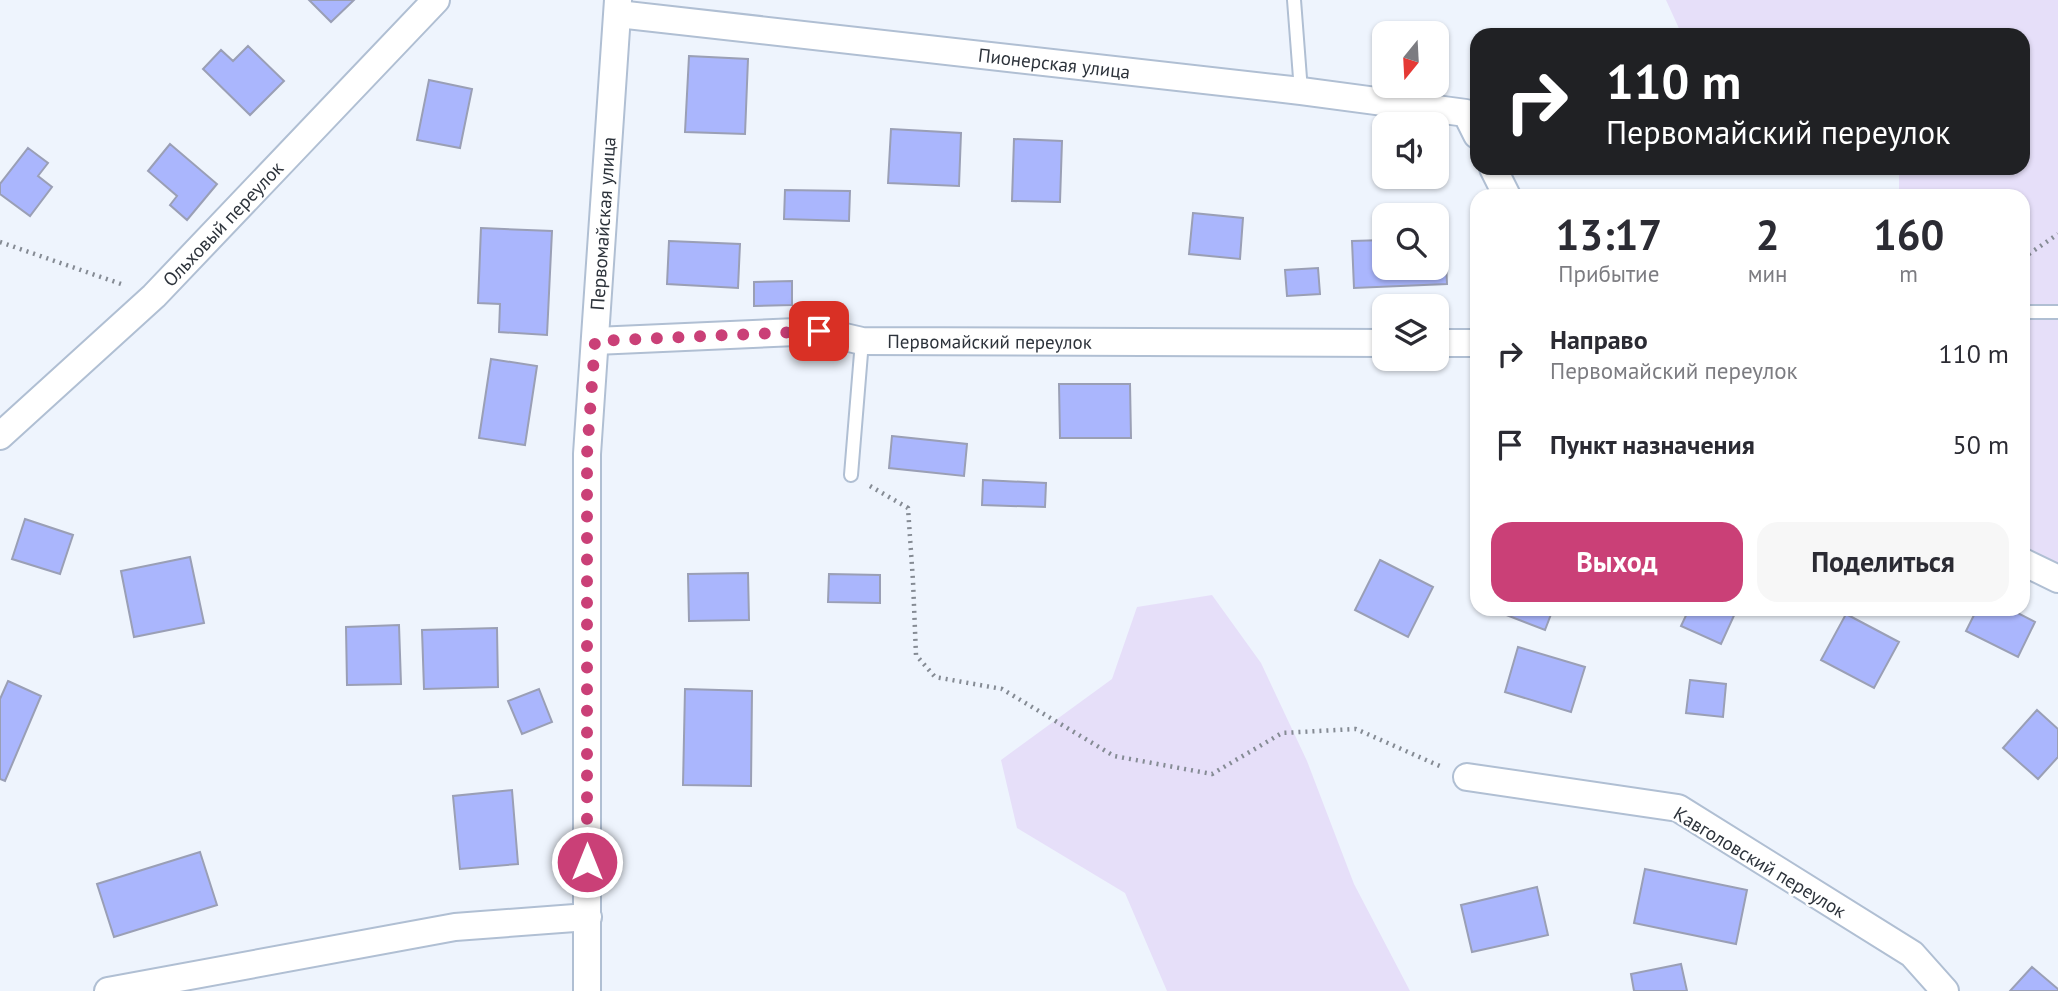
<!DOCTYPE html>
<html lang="ru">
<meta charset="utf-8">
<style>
:root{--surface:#fff;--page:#f7f7f7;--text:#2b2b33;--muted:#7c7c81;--accent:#ca4077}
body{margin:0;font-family:"PT Sans",sans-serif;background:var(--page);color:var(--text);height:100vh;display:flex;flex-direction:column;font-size:26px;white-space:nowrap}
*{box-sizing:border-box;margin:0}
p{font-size:23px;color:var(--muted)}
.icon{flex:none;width:38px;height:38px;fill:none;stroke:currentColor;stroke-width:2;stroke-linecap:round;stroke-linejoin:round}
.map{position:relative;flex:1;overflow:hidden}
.side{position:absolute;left:1470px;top:189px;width:560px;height:427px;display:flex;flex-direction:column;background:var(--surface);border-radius:21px;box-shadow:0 2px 5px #0004}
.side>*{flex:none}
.banner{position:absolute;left:1470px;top:28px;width:560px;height:147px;border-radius:21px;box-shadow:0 2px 5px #0004;background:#202124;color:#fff;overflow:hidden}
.needle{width:46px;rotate:198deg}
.controls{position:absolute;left:1372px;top:21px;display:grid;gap:14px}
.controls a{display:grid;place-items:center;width:77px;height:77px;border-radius:14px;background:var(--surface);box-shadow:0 2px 5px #0004;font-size:35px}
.pin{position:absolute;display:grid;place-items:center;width:60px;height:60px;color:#fff;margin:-30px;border-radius:14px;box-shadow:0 4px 10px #0006}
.me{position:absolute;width:77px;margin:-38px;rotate:0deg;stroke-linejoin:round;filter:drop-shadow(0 0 5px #0008)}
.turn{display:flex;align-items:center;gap:24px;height:147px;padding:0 21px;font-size:32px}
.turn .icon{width:91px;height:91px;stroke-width:2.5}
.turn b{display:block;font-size:49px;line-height:60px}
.eta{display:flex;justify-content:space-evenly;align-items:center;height:119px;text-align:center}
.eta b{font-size:42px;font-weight:800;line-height:49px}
.cta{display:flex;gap:14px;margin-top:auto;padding:14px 21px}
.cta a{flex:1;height:80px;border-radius:21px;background:var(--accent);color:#fff;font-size:28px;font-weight:800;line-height:80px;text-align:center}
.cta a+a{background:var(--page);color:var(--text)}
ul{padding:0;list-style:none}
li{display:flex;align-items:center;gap:21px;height:91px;padding:0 21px}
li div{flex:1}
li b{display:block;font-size:26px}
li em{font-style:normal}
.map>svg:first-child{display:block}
.green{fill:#e6dff9}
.building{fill:#aab6fd;stroke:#9a9fb5;stroke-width:2}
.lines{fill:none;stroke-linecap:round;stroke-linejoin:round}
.lane-casing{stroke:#b0bfd3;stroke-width:16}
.street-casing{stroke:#b0bfd3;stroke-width:30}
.path{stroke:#858b94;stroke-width:4.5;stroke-dasharray:2 5;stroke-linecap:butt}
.lane{stroke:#fff;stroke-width:12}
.street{stroke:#fff;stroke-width:26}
.route{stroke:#ca4077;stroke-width:12;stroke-dasharray:0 21.6}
.labels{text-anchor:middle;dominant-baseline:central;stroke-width:5;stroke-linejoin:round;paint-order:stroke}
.street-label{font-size:19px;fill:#2d333b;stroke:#fff}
</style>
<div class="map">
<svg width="2058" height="991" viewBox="0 0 2058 991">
<rect width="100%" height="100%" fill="#eef4fd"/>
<!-- green -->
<path class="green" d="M1666,0H2058V567L2023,553V196H1899V168H2023V35H1682Z
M1212,595L1261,663L1307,761L1354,884L1410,991H1167L1125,893L1017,828L1001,760L1112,679L1137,607Z"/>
<!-- building -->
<path class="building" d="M309,0H354L331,22Z
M248,46L284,81L250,115L203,69L221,50L233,61Z
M689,56L748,59L745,134L685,132Z
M429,80L472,89L460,148L417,140Z
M891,129L961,133L959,186L888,183Z
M1014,139L1062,141L1060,202L1012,201Z
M170,144L217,184L187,220L170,205L177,196L148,171Z
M28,148L48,163L38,176L52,187L30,216L0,194V184Z
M785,190L850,191L849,221L784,219Z
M1193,213L1243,218L1240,259L1189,254Z
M481,228L552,231L547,335L499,332L500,304L478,303Z
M1445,237L1447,284L1354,288L1352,241L1384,240V268H1437V238Z
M669,241L740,244L738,288L667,284Z
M1318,268L1320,294L1287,296L1285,270Z
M792,281V305L754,306V282Z
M491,359L537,366L525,445L479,438Z
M1059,384H1130L1131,438H1060Z
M892,436L967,444L964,476L889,468Z
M983,480L1046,483L1045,507L982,505Z
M25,519L73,535L60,574L12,559Z
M190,557L204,623L134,637L121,571Z
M1380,560L1433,587L1408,637L1355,610Z
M748,573L749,620L689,621L688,574Z
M829,574L880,575V603L828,602Z
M1491,609H1553L1545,630Z
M1689,609H1737L1721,644L1681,626Z
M1977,609H2010L2035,622L2018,657L1966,631Z
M1846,614L1899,642L1874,688L1821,660Z
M399,625L401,684L347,685L346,627Z
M497,628L498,687L424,689L422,630Z
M1518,647L1585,667L1571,712L1505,692Z
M1690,680L1726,684L1723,717L1686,713Z
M8,681L41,696L5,781L0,779V699Z
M539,689L552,722L522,734L508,701Z
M685,689L752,691L751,786L683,785Z
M2037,710L2058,729V757L2038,779L2003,748Z
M512,790L518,864L460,869L453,796Z
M200,852L217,905L114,937L97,884Z
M1645,869L1747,890L1736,944L1634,923Z
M1537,887L1548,935L1472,952L1461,905Z
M1681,964L1687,991H1634L1631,974Z
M2032,967L2058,989V991H2010Z"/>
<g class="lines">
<!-- lane casing -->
<g class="lane-casing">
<path id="lane" d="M1294,0L1301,91
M2023,312H2058
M851,475L862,341"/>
</g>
<!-- street casing -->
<g class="street-casing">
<g id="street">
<path id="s1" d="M618,14L1301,91L1466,113L1477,135"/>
<path d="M1493,168L1507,196"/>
<path id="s2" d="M595,341L819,331L862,341L1384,343"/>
<path d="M1437,343H1477"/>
<path id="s3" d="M0,436L154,296L436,0"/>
<path d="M2023,562L2058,579"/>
<path d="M1467,777L1678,808L1912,954L1945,991"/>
<path d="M108,991L455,927L588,917"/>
<path id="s4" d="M587,991V454L618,0"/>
</g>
</g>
<!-- path -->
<path class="path" d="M0,242L124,285
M2023,258L2058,234
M870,486L908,508L913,581L916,655L935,677L1002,689L1114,756L1212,774L1282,733L1356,729L1442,767"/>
<!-- lane -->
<use href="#lane" class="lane"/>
<!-- street -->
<use href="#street" class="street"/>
</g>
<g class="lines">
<!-- route -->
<path class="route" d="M587,862V454L595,341L819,331"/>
</g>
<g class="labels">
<!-- street labels -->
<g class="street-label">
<text stroke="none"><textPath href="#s1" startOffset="439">Пионерская улица</textPath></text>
<text stroke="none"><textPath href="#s3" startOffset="308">Ольховый переулок</textPath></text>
<text stroke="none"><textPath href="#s4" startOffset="768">Первомайская улица</textPath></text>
<text stroke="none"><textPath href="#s2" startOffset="396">Первомайский переулок</textPath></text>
<text transform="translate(1760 862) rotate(31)">Кавголовский переулок</text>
</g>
</g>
</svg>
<div class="controls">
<a><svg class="needle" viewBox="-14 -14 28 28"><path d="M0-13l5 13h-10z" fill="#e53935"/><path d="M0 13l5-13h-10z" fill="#7c7c81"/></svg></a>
<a><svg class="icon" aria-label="sound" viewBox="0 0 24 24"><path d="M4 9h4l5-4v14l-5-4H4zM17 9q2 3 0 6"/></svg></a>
<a><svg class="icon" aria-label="search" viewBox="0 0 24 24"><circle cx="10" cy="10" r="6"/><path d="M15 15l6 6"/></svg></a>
<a><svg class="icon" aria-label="layers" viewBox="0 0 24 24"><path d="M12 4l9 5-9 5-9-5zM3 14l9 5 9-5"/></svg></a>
</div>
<div class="pin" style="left:819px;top:331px;background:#d93025"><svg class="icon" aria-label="arrive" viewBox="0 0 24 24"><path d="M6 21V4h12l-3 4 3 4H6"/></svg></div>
<svg class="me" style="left:587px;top:862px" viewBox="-20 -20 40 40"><circle r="17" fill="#ca4077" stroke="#fff" stroke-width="3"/><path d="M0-11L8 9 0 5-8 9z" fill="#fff"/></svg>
<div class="banner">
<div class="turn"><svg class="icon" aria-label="right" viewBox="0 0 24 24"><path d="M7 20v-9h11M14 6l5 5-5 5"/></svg><div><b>110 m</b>Первомайский переулок</div></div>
</div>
<section class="side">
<div class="eta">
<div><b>13:17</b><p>Прибытие</p></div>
<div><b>2</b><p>мин</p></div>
<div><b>160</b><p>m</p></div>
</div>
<ul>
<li><svg class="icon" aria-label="right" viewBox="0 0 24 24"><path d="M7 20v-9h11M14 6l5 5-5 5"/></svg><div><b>Направо</b><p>Первомайский переулок</p></div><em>110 m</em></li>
<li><svg class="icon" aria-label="arrive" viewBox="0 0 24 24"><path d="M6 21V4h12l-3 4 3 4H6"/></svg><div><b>Пункт назначения</b></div><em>50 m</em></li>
</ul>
<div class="cta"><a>Выход</a><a>Поделиться</a></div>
</section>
</div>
